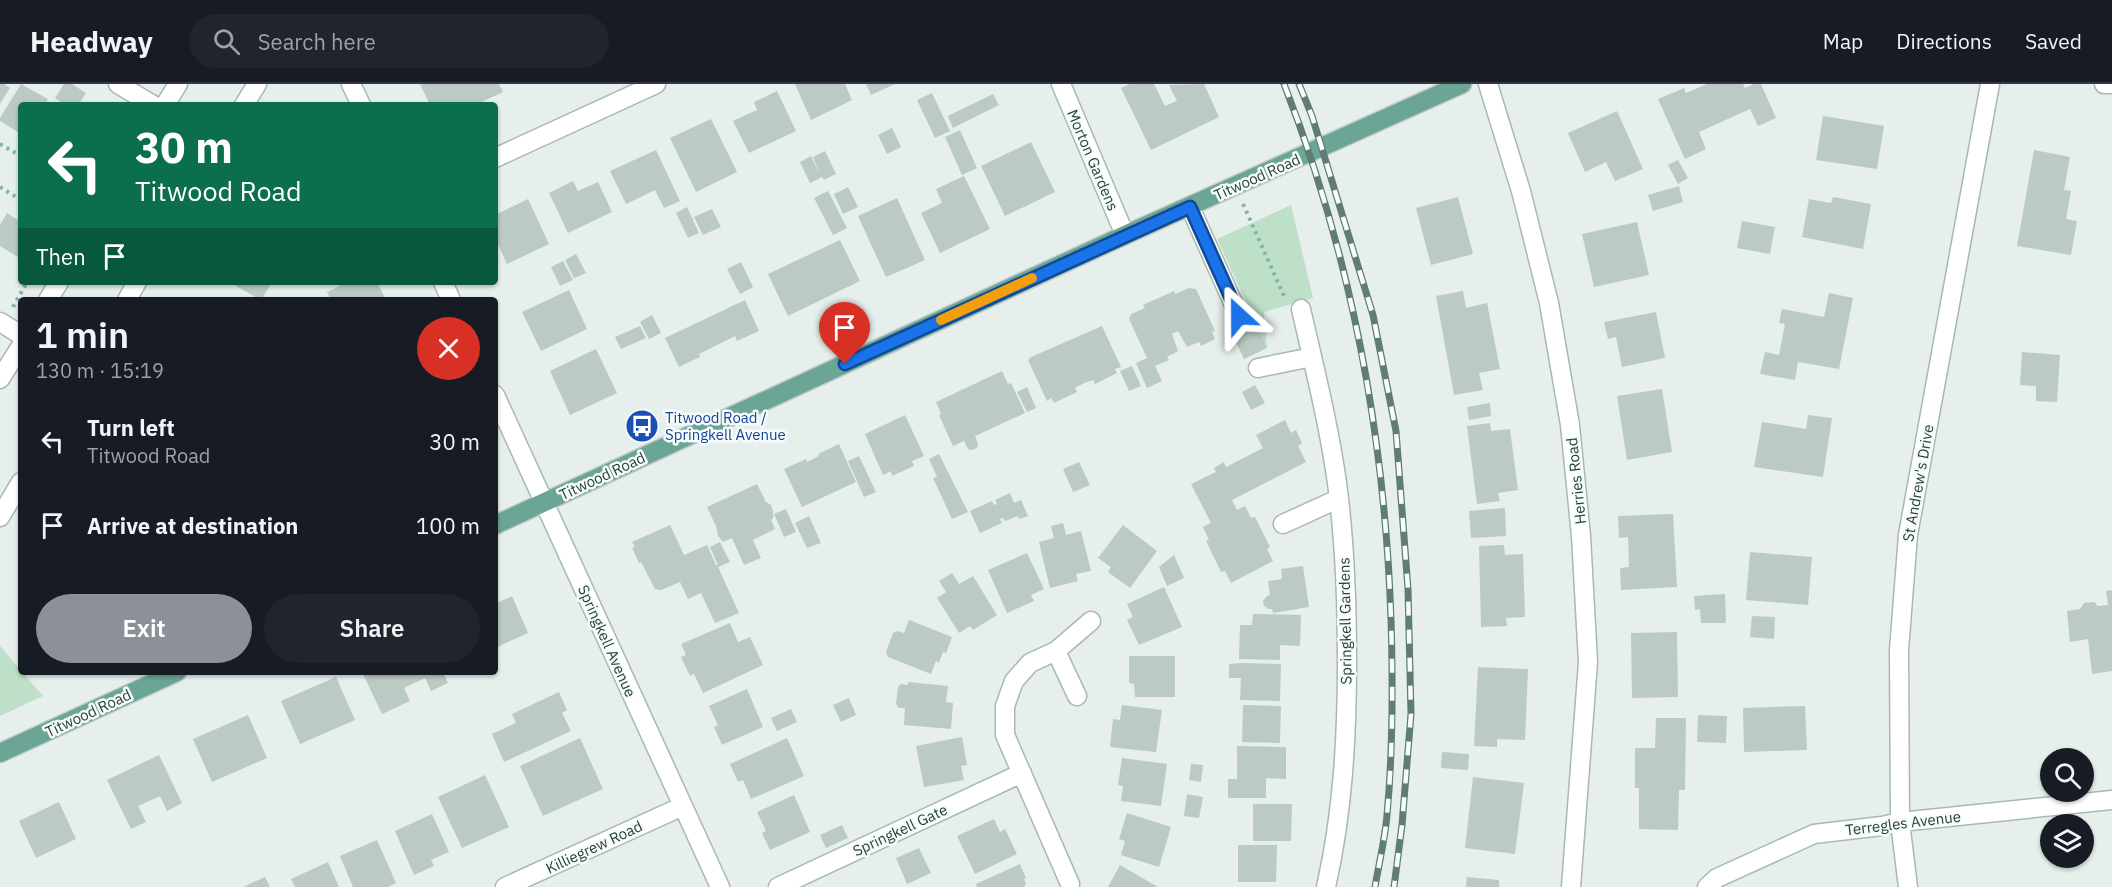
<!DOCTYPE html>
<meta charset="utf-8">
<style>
:root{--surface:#171b24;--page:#20242c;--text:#f1f3f6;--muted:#9ea1a6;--line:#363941;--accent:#8c9099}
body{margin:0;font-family:"IBM Plex Sans",sans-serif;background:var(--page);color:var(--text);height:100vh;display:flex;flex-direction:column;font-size:22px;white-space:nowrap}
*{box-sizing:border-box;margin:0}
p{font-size:20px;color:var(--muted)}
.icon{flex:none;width:33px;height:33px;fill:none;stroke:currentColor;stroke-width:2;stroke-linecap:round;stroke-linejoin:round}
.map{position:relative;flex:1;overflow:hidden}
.details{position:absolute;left:18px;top:213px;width:480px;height:378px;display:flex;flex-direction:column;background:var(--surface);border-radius:6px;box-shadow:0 2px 4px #0004}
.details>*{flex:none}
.banner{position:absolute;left:18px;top:18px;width:480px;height:183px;border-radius:6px;box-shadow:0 2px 4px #0004;background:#0b6e4f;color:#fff;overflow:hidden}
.fabs{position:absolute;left:2040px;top:664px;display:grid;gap:12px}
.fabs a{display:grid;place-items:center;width:54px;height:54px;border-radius:50%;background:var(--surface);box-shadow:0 2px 4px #0004;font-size:30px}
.pin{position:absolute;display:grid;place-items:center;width:51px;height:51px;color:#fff;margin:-62px -26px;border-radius:50% 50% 50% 0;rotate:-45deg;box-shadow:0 0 6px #0007}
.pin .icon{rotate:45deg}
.me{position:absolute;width:66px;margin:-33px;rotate:336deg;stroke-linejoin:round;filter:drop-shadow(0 0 4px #0008)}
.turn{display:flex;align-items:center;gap:21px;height:126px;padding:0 18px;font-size:27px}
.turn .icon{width:78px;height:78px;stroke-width:2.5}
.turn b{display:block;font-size:42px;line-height:51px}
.then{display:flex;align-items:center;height:57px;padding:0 18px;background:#0003;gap:12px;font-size:22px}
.round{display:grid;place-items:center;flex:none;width:63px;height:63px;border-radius:32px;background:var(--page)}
.overview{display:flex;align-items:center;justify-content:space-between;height:102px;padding:0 18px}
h1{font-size:36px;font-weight:600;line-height:45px}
.cta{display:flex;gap:12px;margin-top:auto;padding:12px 18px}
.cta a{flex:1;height:69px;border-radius:36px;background:var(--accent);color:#fff;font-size:24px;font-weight:600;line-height:69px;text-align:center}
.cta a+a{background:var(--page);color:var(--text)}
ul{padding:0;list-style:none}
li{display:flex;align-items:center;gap:18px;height:84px;padding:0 18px}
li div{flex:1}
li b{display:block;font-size:22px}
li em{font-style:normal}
header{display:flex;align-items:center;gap:36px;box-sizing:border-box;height:84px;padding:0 30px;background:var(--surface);border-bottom:2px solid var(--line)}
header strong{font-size:28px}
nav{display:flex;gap:33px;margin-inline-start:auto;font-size:21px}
.search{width:420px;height:54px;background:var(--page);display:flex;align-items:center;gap:15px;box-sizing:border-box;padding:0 21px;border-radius:33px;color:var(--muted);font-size:22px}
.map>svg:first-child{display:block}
.green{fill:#bfe0c8}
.building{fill:#bbcac4}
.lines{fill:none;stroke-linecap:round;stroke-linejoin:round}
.minor-casing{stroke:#a8b8b2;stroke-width:21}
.major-casing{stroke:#c2cac8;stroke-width:21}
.path{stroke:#86b3a5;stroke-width:4;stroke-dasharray:3 4.5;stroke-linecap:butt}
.minor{stroke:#fff;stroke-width:18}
.major{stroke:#6aa596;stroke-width:18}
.rail-casing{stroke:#5f7d75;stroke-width:7}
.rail{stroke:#f7fbf9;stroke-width:4.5;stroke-dasharray:14;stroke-linecap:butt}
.route-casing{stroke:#114b97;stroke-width:15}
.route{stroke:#1a73e8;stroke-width:10}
.slow{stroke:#f59e0b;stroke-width:10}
.labels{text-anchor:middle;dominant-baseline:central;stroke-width:5;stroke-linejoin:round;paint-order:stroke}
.street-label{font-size:15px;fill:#24423a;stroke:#f7fbf9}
.transit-label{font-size:15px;fill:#164399;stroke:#f7fbf9;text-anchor:start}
</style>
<header>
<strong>Headway</strong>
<div class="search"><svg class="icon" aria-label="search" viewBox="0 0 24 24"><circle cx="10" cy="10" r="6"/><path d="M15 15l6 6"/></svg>Search here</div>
<nav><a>Map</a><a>Directions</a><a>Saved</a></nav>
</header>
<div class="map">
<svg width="2112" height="803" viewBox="0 0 2112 803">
<rect width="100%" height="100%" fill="#e6efeb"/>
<!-- green -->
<path class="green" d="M1291,121L1313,214L1264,228L1267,264L1217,155Z
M0,562L43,612L0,632Z"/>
<!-- building -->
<path class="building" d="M0,0H4L10,4L0,20Z
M21,0L48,15L45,21H21V50L0,37V34Z
M64,0H72L86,9L78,21H65L55,14Z
M420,0H499L503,8L475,21H430Z
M795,0H845L852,16L811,36Z
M866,0H895L871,11Z
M1130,0H1154L1165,22L1177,17L1169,1L1204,0L1219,33L1151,66L1121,4Z
M1707,0H1743L1745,4L1754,0H1761L1776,34L1758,42L1750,25L1699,48L1706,65L1685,75L1658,15L1684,4L1686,9Z
M777,7L796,47L749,69L733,37L757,26L754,18Z
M932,9L950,47L935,54L917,16Z
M993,10L999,21L953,44L948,32Z
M1617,27L1643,85L1615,97L1606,78L1585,88L1568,49Z
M1823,32L1884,42L1877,85L1816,76Z
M711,35L737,88L696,108L670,54Z
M892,44L901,63L887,70L878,51Z
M960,46L977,84L962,91L945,53Z
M1031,58L1055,108L1005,132L981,82Z
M656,66L680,117L664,124L655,106L626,120L610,87Z
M2034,66L2070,73L2064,106L2071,107L2066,135L2077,137L2071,171L2017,162Z
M825,67L836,90L824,96L822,93L810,99L800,78L811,72L820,91L813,73Z
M1678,76L1688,94L1678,100L1668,81Z
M964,92L990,145L940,169L921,129L942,119L936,105Z
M573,97L578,107L598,98L612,128L568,149L549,109Z
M1679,102L1683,118L1653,127L1648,111Z
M848,103L858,123L843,130L834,110Z
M828,107L847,144L833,151L814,114Z
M1458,113L1473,170L1431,181L1416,124Z
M1833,113L1871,120L1863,165L1802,153L1809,115L1831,119Z
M897,114L925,176L886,193L858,132Z
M528,115L549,160L507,180L495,154V131Z
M687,123L699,149L688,154L676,129Z
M712,125L721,143L703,151L694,133Z
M7,129L21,138V175L0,162V141Z
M1742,137L1775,143L1770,170L1737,164Z
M1637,138L1649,191L1594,203L1582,150Z
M840,156L860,197L788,232L768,190Z
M576,170L586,189L574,194L565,176Z
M563,177L573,196L560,202L551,183Z
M741,178L753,203L740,210L727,185Z
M229,198H272L261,216Z
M348,198H377L386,216H331L327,208Z
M1189,204L1196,205L1215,247L1212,248L1215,255L1201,262L1199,258L1187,263L1178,247L1172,250L1178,267L1167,273L1169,276L1155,282L1162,297L1147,304L1136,279L1147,274L1129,235L1131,230L1145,224L1143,221L1174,207L1175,210Z
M569,206L587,245L541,267L522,228Z
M1463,207L1466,224L1487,219L1500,285L1479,289L1483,306L1454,311L1436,212Z
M1829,209L1853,214L1839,285L1798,278L1795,296L1760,290L1765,268L1779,271L1785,240L1779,239L1782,225L1824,233Z
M745,216L759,247L737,257L735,252L699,270L700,273L679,283L665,254Z
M1656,228L1665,274L1622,283L1616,253L1608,255L1604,238Z
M652,231L661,249L649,255L640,238Z
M1253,233L1267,264L1244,275L1229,244Z
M640,242L646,254L621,265L615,253Z
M1102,242L1121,283L1115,285L1117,289L1095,300L1093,296L1084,299L1075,304L1077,308L1054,319L1051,314L1047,317L1028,276L1031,273Z
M596,265L617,309L570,331L550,287Z
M2022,268L2060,271L2057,318L2036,317V302L2020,301Z
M1132,282L1141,302L1129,307L1120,287Z
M1002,287L1008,300L1011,299L1025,329L975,352L978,360L977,364L972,366L968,365L964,357L953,362L939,331L941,330L936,318Z
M1255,301L1265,319L1251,326L1242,308Z
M1027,303L1036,324L1027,328L1017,308Z
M1662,305L1672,368L1627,376L1617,312Z
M1490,319L1491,332L1469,336L1467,323Z
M905,331L924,372L912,377L914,382L892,392L891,387L883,391L865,350Z
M1808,331L1832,334L1823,393L1754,383L1762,338L1806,345Z
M1285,336L1291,349L1296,346L1302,359L1298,362L1306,378L1232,416L1237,426L1245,422L1251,434L1255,433L1270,463L1267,465L1273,477L1231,499L1225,487L1221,488L1206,457L1209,456L1203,443L1211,439L1191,400L1216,388L1214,384L1224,378L1226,383L1263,364L1256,351Z
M1490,339L1491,347L1510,345L1518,406L1498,409L1500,417L1477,420L1467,342Z
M839,360L856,398L802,423L784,385L806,375L807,378L819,372L818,370Z
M939,370L968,428L952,435L933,394L937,393L929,375Z
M859,372L876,408L864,413L848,377Z
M1079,378L1090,401L1073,408L1063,385Z
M757,400L766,418L771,421L773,427V434L771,436L775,445L753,456L761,474L744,481L732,454L723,458L718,452L716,442L707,423Z
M1010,409L1014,419L1021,416L1028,432L1019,435L1018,432L1005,437L1003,434L1000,435L1002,439L980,449L970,427L992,417L994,421L997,420L995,416Z
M1505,424L1506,452L1471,454L1469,427Z
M786,425L796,448L784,453L774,430Z
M1673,430L1677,503L1621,506L1620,484L1629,483L1628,453L1619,454L1618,432Z
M809,432L821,459L807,464L795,439Z
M1063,439L1066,451L1081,447L1091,487L1076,490L1078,497L1050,504L1039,458L1054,454L1051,442Z
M670,441L684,471L707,461L716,481H718L710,463L720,458L730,478L718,483L739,529L715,539L701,509L688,515L680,498L661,506L655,505L641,478L639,479L632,464L635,463L632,458Z
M1123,441L1157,467L1130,504L1108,488L1111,483L1098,474Z
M1504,461L1505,471L1523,470L1525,533L1506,534L1507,542L1481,543L1479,462Z
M1750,468L1812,473L1808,521L1746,516Z
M1027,469L1044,505L1031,511L1034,517L1007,529L988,486Z
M1174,471L1184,494L1167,502L1159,483Z
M1303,482L1309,523L1273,529L1272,525H1269L1264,522L1263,517L1267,512L1270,511L1268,497L1282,495L1281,485Z
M952,489L959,500L973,492L997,531L973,546L970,542L959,549L937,514L946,508L939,497Z
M1164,503L1182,543L1139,561L1127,536L1133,533L1127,520Z
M2112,506V587L2092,590L2088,555L2070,558L2067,527L2080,525L2084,519L2094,518L2098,522L2108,521L2106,507Z
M1725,510L1726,539H1701L1700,525L1695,526L1694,512Z
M512,512L528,549L495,564V520Z
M1253,530L1301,531L1300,562L1280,561V576L1239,575L1240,541H1252Z
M1752,532L1775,533L1774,555L1750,553Z
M909,536L952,553L946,569L943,568L939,579L936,577L931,590L888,573L886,568L893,549L898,547L904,549Z
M730,539L738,558L750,553L763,581L703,609L694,590L690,592L681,573L686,571L681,560Z
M1677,548L1678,613L1632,614L1631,549Z
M1129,572H1175V613H1135L1134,600L1129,599Z
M1241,579L1281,580L1280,617L1240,616L1241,594H1229V580Z
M1478,583L1528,585L1525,656L1497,655V663L1474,662Z
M362,588H443L448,599L431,607L425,594L404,604L410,617L382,630Z
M336,593L355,636L300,660L281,617Z
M908,598L948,602L946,618L953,619L951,645L904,641L905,624H899L896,620L898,603L901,600L908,601Z
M747,605L763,643L722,661L714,643L718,641L709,622Z
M559,608L567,626L562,629L571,647L504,678L492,650L516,639L512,630Z
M849,614L856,631L841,638L833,621Z
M1122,621L1162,626L1156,668L1110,663L1113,635L1120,636Z
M1243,621L1281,622L1280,659L1242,658Z
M1805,622L1807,666L1744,668L1743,624Z
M791,625L797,638L777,647L771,634Z
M248,631L267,674L212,698L193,655Z
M1698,631L1727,632L1726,659L1697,658Z
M1656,634H1686L1685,706H1679L1678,746L1639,745V704H1635V664H1655Z
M962,653L967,681L961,682L964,696L924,703L916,662Z
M580,654L603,705L543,732L520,682Z
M787,654L804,692L751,715L743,696L738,698L730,680Z
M1237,662L1286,663V695L1266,694V714H1228V695H1237Z
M1442,668L1469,670L1468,686L1441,684Z
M159,671L182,719L167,727L160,712L138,722L146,738L131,745L107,696Z
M1122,674L1167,680L1161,722L1121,717L1123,702L1118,701Z
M1191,680L1203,681L1201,698L1189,696Z
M485,691L509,743L462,764L438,713Z
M1473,693L1524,699L1515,770L1465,764Z
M1187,710L1203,713L1199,734L1184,732Z
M794,711L810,748L770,766L762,749L766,747L757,728Z
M59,718L76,755L36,774L19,737Z
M1253,720H1292L1291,757H1253Z
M1127,729L1171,743L1159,783L1121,771L1125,757L1119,755Z
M432,730L449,768L431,776L434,782L414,791L395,747Z
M994,735L1000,748L1005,745L1017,770L975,790L957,752Z
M842,741L848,754L826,764L820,751Z
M377,756L396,799L388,803H353L340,772Z
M1238,761H1277L1276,798H1238Z
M919,764L931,789L907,800L896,774Z
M328,778L339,803H295L291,795Z
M1020,780L1026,794L1024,795L1026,800L1024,803H977L976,800Z
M1120,781L1158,803H1108Z
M265,793L270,803H243Z
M1467,793L1499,796V803H1466Z"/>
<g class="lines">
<!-- minor casing -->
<g class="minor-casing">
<path id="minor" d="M118,0L153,21
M351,0L361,21
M1061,0L1125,151
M1488,0L1521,107L1549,219L1570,341L1581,452L1588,578L1571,803
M2104,0H2112
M165,21L178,0
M244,21L257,0
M495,74L656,0
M1190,123L1239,232
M443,198L451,216
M48,216L59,198
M127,216L137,198
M1301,225C1314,282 1329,341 1337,399C1345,458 1347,517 1347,577C1347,653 1343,728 1326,803
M0,238L21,251
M1258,284L1312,273
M0,295L21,262
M495,311L720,803
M0,433L21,398
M1283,440L1338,415
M1056,567L1077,612
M1070,800L1005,651V622L1014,597L1030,579L1056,567L1091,537
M505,803L683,722
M778,803L1022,689
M1707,803L1717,794L1814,750L1882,742L1900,738L2112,716
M1908,803L1900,738L1899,566L1908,451L1990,0"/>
</g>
<!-- major casing -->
<g class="major-casing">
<path id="major" d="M495,441L1125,151L1462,0
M0,669L177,588"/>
</g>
<!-- path -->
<path class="path" d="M0,60L21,72
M0,103L21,116
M1243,120L1284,212
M13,223L27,198"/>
<!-- minor -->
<use href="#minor" class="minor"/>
<!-- major -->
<use href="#major" class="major"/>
<!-- rail casing -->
<g class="rail-casing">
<path id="rail" d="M1284,0C1351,171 1385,353 1391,536C1393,601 1393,666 1387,731C1385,755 1379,779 1375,803
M1299,0L1312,32L1373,231L1396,347L1408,505L1411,630L1402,741L1394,803"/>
</g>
<!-- rail -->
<use href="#rail" class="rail"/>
</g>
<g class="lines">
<!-- route casing -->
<g class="route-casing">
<path id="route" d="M845,280L1190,123L1239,232"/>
</g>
<!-- route -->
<use href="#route" class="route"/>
<!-- slow -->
<path class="slow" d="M941,236L1032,194"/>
</g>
<!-- icons -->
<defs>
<g id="bus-disc" transform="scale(1.725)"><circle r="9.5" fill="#1a4fb4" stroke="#f7fbf9"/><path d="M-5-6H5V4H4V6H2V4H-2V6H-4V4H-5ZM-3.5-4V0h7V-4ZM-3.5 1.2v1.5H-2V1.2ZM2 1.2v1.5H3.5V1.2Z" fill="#fff"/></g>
</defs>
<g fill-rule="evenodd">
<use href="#bus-disc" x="642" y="342"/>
</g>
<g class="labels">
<!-- street labels -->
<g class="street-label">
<text transform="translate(1093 76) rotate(67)">Morton Gardens</text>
<text transform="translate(1257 93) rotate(-24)">Titwood Road</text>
<text transform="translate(602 392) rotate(-25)">Titwood Road</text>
<text transform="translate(1576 397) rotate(-96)">Herries Road</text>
<text transform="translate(1918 399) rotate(-80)">St Andrew's Drive</text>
<text transform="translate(1345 537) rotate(-91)">Springkell Gardens</text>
<text transform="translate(607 557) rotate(66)">Springkell Avenue</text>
<text transform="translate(88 629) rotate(-25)">Titwood Road</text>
<text transform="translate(1903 739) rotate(-7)">Terregles Avenue</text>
<text transform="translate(900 746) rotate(-25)">Springkell Gate</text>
<text transform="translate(594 763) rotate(-25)">Killiegrew Road</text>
</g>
<!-- transit labels -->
<g class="transit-label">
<text x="665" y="333">Titwood Road /<tspan x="665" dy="17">Springkell Avenue</tspan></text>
</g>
</g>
</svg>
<div class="fabs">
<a><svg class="icon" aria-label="search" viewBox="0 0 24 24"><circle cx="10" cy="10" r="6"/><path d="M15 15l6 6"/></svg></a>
<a><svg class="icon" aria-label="layers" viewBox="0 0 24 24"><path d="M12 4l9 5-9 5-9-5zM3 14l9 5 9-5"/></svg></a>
</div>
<div class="pin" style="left:845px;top:280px;background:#d93025"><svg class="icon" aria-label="arrive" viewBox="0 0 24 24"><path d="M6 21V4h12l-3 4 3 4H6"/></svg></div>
<svg class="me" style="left:1239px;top:232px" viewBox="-20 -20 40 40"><path d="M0-17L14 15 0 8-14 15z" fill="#1a73e8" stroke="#fff" stroke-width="4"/></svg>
<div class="banner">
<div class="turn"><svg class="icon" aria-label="left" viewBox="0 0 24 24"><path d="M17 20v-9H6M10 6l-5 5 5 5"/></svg><div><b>30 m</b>Titwood Road</div></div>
<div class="then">Then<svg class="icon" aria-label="arrive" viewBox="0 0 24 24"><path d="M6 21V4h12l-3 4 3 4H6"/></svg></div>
</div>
<section class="details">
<div class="overview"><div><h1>1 min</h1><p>130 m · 15:19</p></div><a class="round" style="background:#d93025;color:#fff"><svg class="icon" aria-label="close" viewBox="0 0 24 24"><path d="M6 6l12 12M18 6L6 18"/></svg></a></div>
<ul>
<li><svg class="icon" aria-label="left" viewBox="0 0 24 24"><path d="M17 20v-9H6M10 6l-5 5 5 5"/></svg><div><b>Turn left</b><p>Titwood Road</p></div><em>30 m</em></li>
<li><svg class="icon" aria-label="arrive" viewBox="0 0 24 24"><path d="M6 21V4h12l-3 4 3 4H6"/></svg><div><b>Arrive at destination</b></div><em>100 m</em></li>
</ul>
<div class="cta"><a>Exit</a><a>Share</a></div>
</section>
</div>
